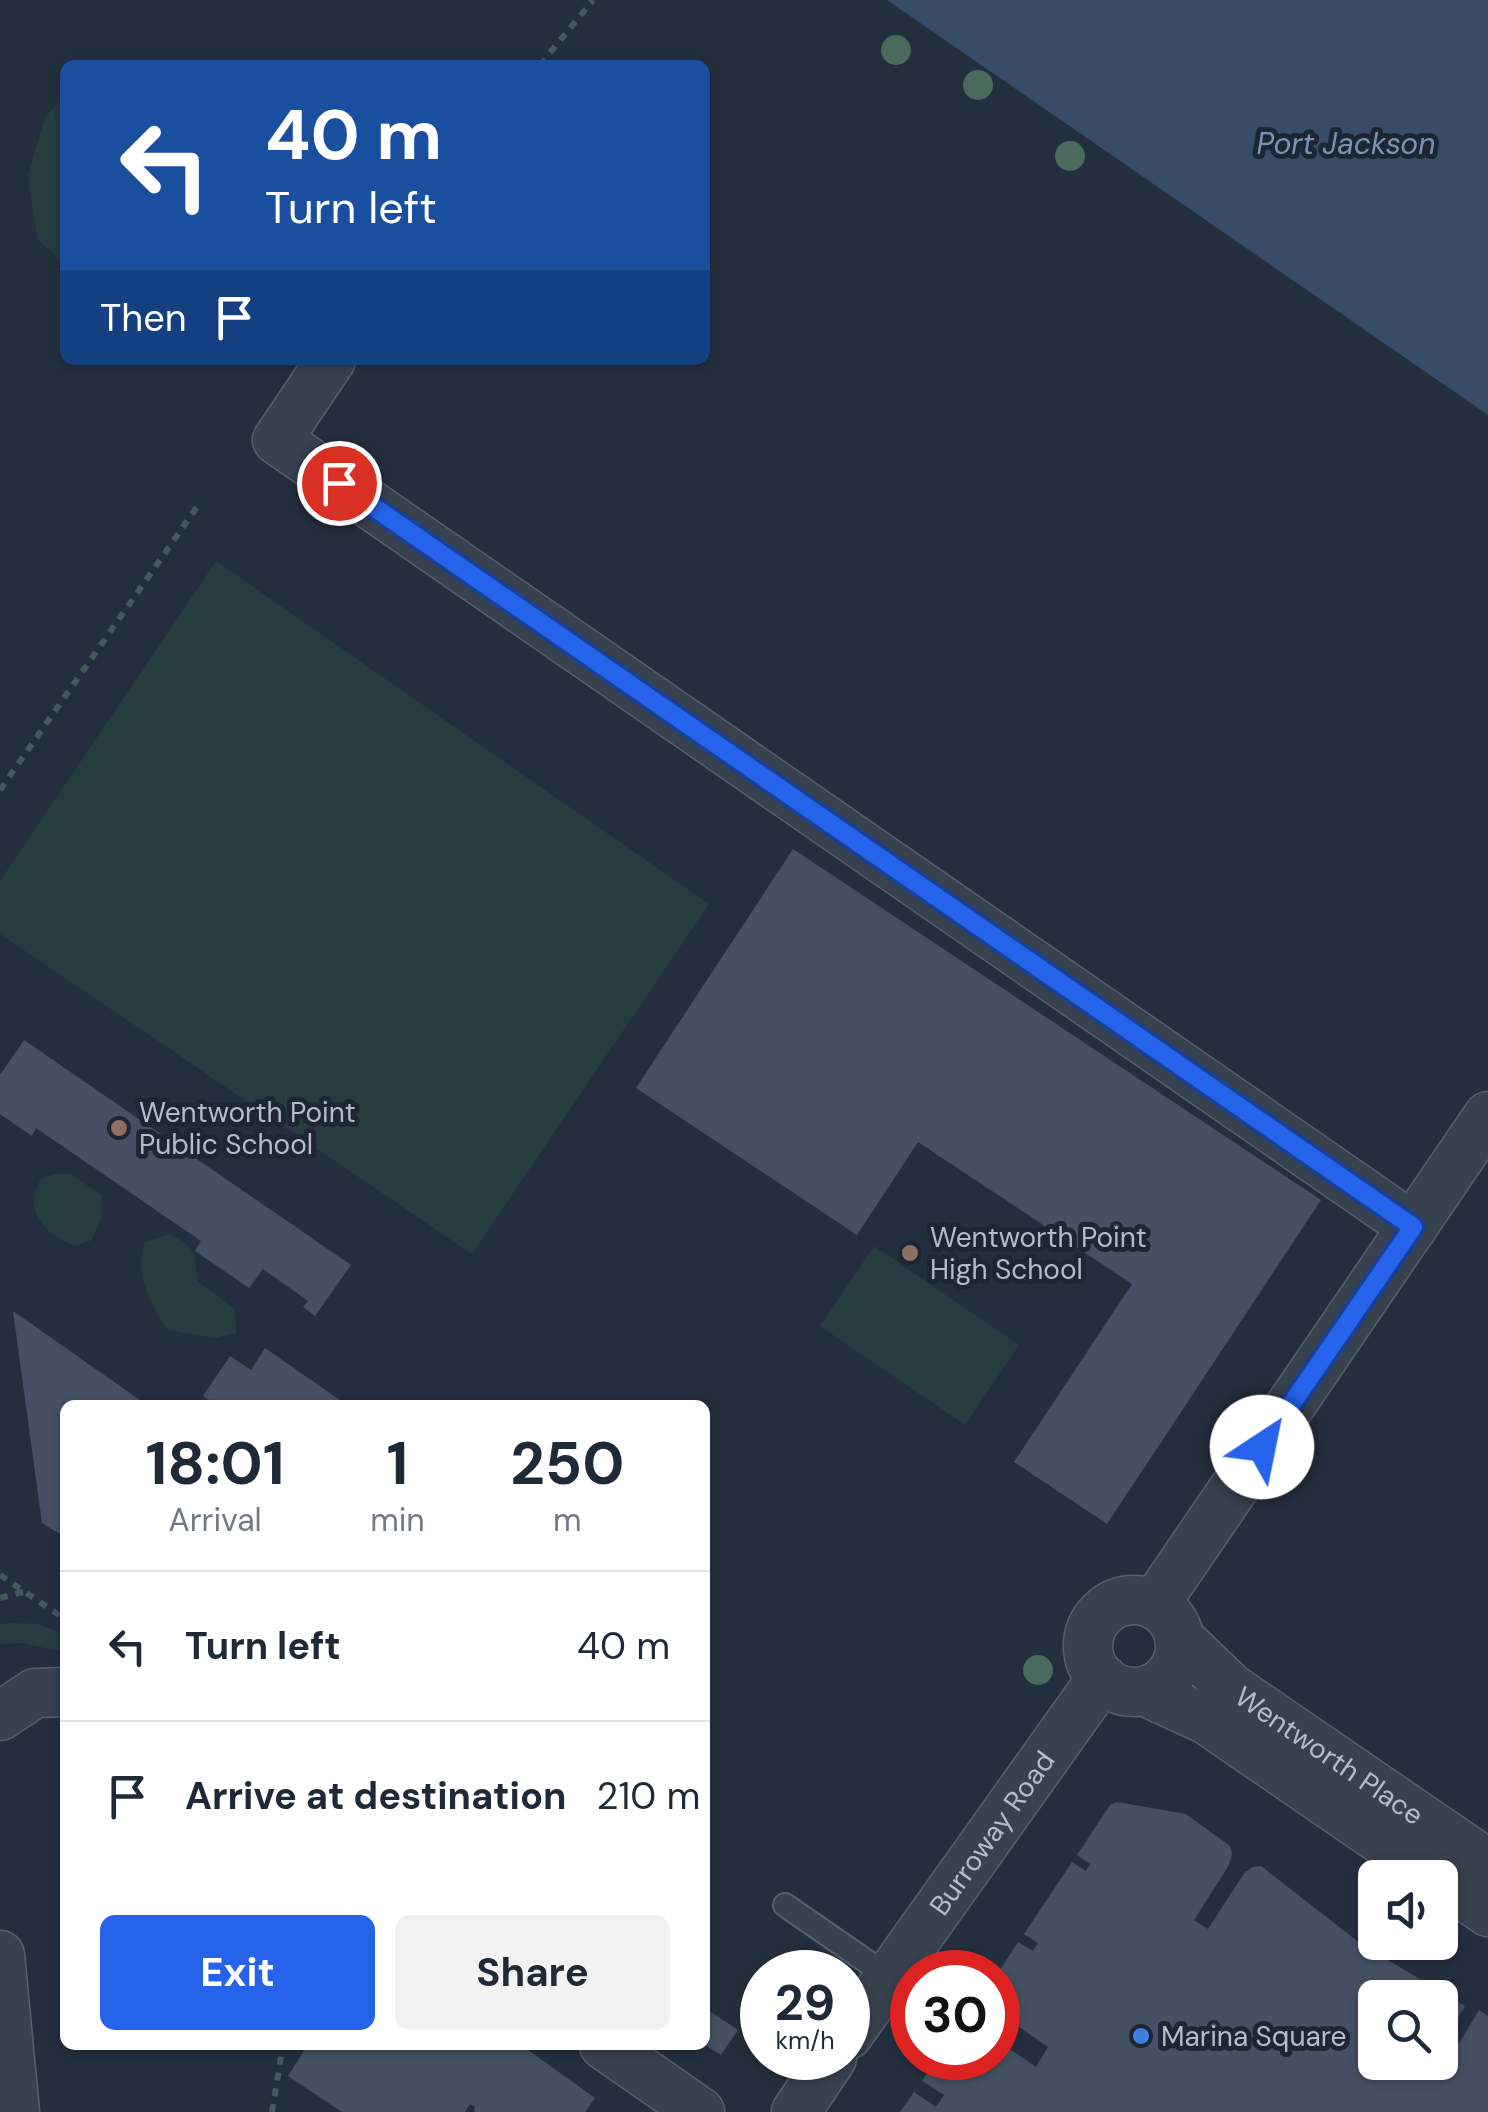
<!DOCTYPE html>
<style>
:root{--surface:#fff;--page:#f2f2f3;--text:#1f2937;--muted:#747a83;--line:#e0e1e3;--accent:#2563eb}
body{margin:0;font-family:"DM Sans",sans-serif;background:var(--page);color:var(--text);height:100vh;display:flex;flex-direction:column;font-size:38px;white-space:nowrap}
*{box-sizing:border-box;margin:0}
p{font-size:32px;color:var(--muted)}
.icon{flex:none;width:55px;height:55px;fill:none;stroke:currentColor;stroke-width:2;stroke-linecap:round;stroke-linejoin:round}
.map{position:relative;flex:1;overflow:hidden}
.details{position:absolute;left:60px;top:1400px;width:650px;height:650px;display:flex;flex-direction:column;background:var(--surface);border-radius:15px;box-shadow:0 2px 8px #0004}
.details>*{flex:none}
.banner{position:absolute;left:60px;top:60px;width:650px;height:305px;border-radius:15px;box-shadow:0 2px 8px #0004;background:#1a4fa0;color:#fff;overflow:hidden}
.buttons{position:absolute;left:1358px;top:1860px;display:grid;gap:20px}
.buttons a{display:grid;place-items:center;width:100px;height:100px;border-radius:15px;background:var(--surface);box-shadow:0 2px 8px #0004;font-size:50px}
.speed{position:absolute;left:740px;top:1950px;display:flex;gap:20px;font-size:50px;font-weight:700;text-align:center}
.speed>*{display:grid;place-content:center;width:130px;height:130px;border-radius:50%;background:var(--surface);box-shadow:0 2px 8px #0004;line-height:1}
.speed small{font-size:25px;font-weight:400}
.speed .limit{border:15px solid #d22;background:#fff;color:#111}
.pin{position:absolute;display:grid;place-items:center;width:85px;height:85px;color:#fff;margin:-42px;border:5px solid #fff;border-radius:50%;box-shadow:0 2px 10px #0007}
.me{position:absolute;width:110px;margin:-55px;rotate:34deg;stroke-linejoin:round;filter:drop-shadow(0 0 8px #0008)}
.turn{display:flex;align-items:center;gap:35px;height:210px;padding:0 40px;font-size:45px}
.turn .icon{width:130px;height:130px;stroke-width:2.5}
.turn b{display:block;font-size:70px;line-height:85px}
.then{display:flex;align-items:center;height:95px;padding:0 40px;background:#0003;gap:20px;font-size:38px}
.eta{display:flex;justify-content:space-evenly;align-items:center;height:170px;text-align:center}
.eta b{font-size:60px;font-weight:700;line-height:70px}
.primary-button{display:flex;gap:20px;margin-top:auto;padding:20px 40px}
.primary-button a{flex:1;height:115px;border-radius:15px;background:var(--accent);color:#fff;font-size:40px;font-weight:700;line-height:115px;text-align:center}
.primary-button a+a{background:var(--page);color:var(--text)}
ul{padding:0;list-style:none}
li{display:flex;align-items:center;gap:30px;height:150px;padding:0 40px;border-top:2px solid var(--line)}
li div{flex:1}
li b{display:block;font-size:38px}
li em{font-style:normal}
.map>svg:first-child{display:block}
.green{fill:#263c3f}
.water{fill:#394c67}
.building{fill:#455162;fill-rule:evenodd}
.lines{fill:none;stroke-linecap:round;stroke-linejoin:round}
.lane-casing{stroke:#565f6c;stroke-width:26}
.street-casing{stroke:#565f6c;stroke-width:51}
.path{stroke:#44595c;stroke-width:6;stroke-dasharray:8 8;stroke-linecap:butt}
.lane{stroke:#38414e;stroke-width:22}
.street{stroke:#38414e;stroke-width:48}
.tree{fill:#4b6a5d}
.route-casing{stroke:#184099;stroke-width:25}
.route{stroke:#2563eb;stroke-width:18}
.education-dot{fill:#8d6e63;stroke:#1d2633;stroke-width:4}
.shop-dot{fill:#3f7fe0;stroke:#1d2633;stroke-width:4}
.labels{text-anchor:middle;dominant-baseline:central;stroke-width:10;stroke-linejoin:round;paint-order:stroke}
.poi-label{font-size:28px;fill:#b4bcc9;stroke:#1d2633;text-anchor:start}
.street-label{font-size:28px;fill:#b4bcc9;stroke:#1d2633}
.water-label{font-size:30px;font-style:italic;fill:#7c92b1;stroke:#1d2633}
</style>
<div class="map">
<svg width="1488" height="2112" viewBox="0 0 1488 2112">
<rect width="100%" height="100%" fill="#242f3e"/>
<!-- green -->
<path class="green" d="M65,96V264L37,239L28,175L45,117Z
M216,561L709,904L472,1254L0,934V881Z
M55,1174H71L101,1195L102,1215L92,1240L75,1246C46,1235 21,1211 41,1179Z
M168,1234C198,1246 192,1252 198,1281L235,1310L236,1333L215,1338L168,1330C150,1307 134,1271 145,1242Z
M874,1246L1019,1345L965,1425L820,1326Z
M15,1623L38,1624L65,1634V1652L21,1643L0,1644V1624Z"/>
<!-- water -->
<path class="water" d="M887,0H1488V415Z"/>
<!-- building -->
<path class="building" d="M793,849L1321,1200L1107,1524L1014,1462L1132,1284L918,1142L857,1235L636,1088Z
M24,1040L351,1265L315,1316L303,1307L308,1301L263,1269L249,1288L195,1251L201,1241L36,1128L32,1136L0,1114V1075Z
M13,1311L147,1405H65V1537L42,1523Z
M265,1348L347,1405H217L203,1396L230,1356L251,1370Z
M1117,1802L1186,1814L1230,1846L1232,1854L1229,1865L1194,1920L1208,1929L1245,1872L1253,1867L1261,1866L1361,1944L1465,2006L1443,2043L1455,2050L1479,2010L1488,2016V2112H900L914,2092L936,2107L944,2095L922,2081L937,2058H998V2041L1036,2067L1048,2047L998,2012V1973L1018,1942L1033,1951L1038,1943L1024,1934L1072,1862L1086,1871L1090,1864L1077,1855L1110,1805ZM1375,1998H1440V2062H1375Z
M705,2008L738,2030L721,2055L705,2045Z
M295,2045H521L595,2098L585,2112H474L475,2107L470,2104L465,2112H342L288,2076L304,2051Z"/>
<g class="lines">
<!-- lane casing -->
<g class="lane-casing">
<path id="lane" d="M785,1905L889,1977"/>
</g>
<!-- street casing -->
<g class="street-casing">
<g id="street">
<path d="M331,360L277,440L1413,1227"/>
<circle cx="1134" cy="1646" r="46"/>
<path d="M1155,1604L1488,1116"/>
<path id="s1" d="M1180,1639L1231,1688L1488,1864"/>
<path d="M1144,1691L1207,1720L1437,1878"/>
<path d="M0,1716L35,1693L65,1692"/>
<path d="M1440,1879L1488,1912"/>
<path d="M0,1955L15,2112"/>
<path id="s2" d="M848,2035L1102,1678"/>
<path d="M604,2045L700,2112"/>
<path d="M796,2112L832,2058"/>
</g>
</g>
<!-- path -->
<path class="path" d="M540,65L593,0
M0,790L199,504
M0,1575L65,1619
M0,1598L23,1592
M272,2112L283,2045"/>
<!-- lane -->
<use href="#lane" class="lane"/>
<!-- street -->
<use href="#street" class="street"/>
</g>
<!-- trees -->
<g class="tree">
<circle cx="896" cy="50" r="15"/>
<circle cx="978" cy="85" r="15"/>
<circle cx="1070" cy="156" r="15"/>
<circle cx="1038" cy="1670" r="15"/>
</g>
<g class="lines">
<!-- route casing -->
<g class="route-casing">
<path id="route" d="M339,483L1413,1227L1262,1447"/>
</g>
<!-- route -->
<use href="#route" class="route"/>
</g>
<!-- markers -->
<g class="education-dot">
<circle cx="119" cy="1128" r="10"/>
<circle cx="910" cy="1253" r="10"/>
</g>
<circle class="shop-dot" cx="1141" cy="2036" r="10"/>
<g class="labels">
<!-- poi labels -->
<g class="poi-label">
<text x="139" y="1112">Wentworth Point<tspan x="139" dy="32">Public School</tspan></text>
<text x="930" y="1237">Wentworth Point<tspan x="930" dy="32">High School</tspan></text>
<text x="1161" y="2036">Marina Square</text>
</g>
<!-- street labels -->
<g class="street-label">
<text stroke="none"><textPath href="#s1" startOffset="190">Wentworth Place</textPath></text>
<text stroke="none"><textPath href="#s2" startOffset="248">Burroway Road</textPath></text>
</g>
<!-- water labels -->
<g class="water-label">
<text x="1346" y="143">Port Jackson</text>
</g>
</g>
</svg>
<div class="buttons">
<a><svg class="icon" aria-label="sound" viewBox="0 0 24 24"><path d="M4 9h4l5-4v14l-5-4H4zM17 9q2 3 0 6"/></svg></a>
<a><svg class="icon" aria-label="search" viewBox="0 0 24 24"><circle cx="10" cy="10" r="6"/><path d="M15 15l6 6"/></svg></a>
</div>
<div class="speed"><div>29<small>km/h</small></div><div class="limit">30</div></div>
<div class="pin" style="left:339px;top:483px;background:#d93025"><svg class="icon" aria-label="arrive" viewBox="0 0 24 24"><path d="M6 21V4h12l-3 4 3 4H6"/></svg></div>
<svg class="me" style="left:1262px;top:1447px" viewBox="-20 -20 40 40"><circle r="19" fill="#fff"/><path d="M0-13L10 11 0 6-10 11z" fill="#2563eb"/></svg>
<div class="banner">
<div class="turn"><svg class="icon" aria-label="left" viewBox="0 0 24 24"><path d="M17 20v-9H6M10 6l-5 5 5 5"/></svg><div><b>40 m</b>Turn left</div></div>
<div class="then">Then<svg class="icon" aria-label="arrive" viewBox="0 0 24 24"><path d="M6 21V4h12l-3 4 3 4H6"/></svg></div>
</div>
<section class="details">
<div class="eta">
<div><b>18:01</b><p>Arrival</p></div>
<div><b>1</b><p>min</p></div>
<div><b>250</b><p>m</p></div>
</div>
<ul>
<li><svg class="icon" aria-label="left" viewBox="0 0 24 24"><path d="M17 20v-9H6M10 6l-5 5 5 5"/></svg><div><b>Turn left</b></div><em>40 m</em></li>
<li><svg class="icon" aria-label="arrive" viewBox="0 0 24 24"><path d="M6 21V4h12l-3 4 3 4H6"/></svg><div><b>Arrive at destination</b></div><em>210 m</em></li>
</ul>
<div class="primary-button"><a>Exit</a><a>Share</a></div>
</section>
</div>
